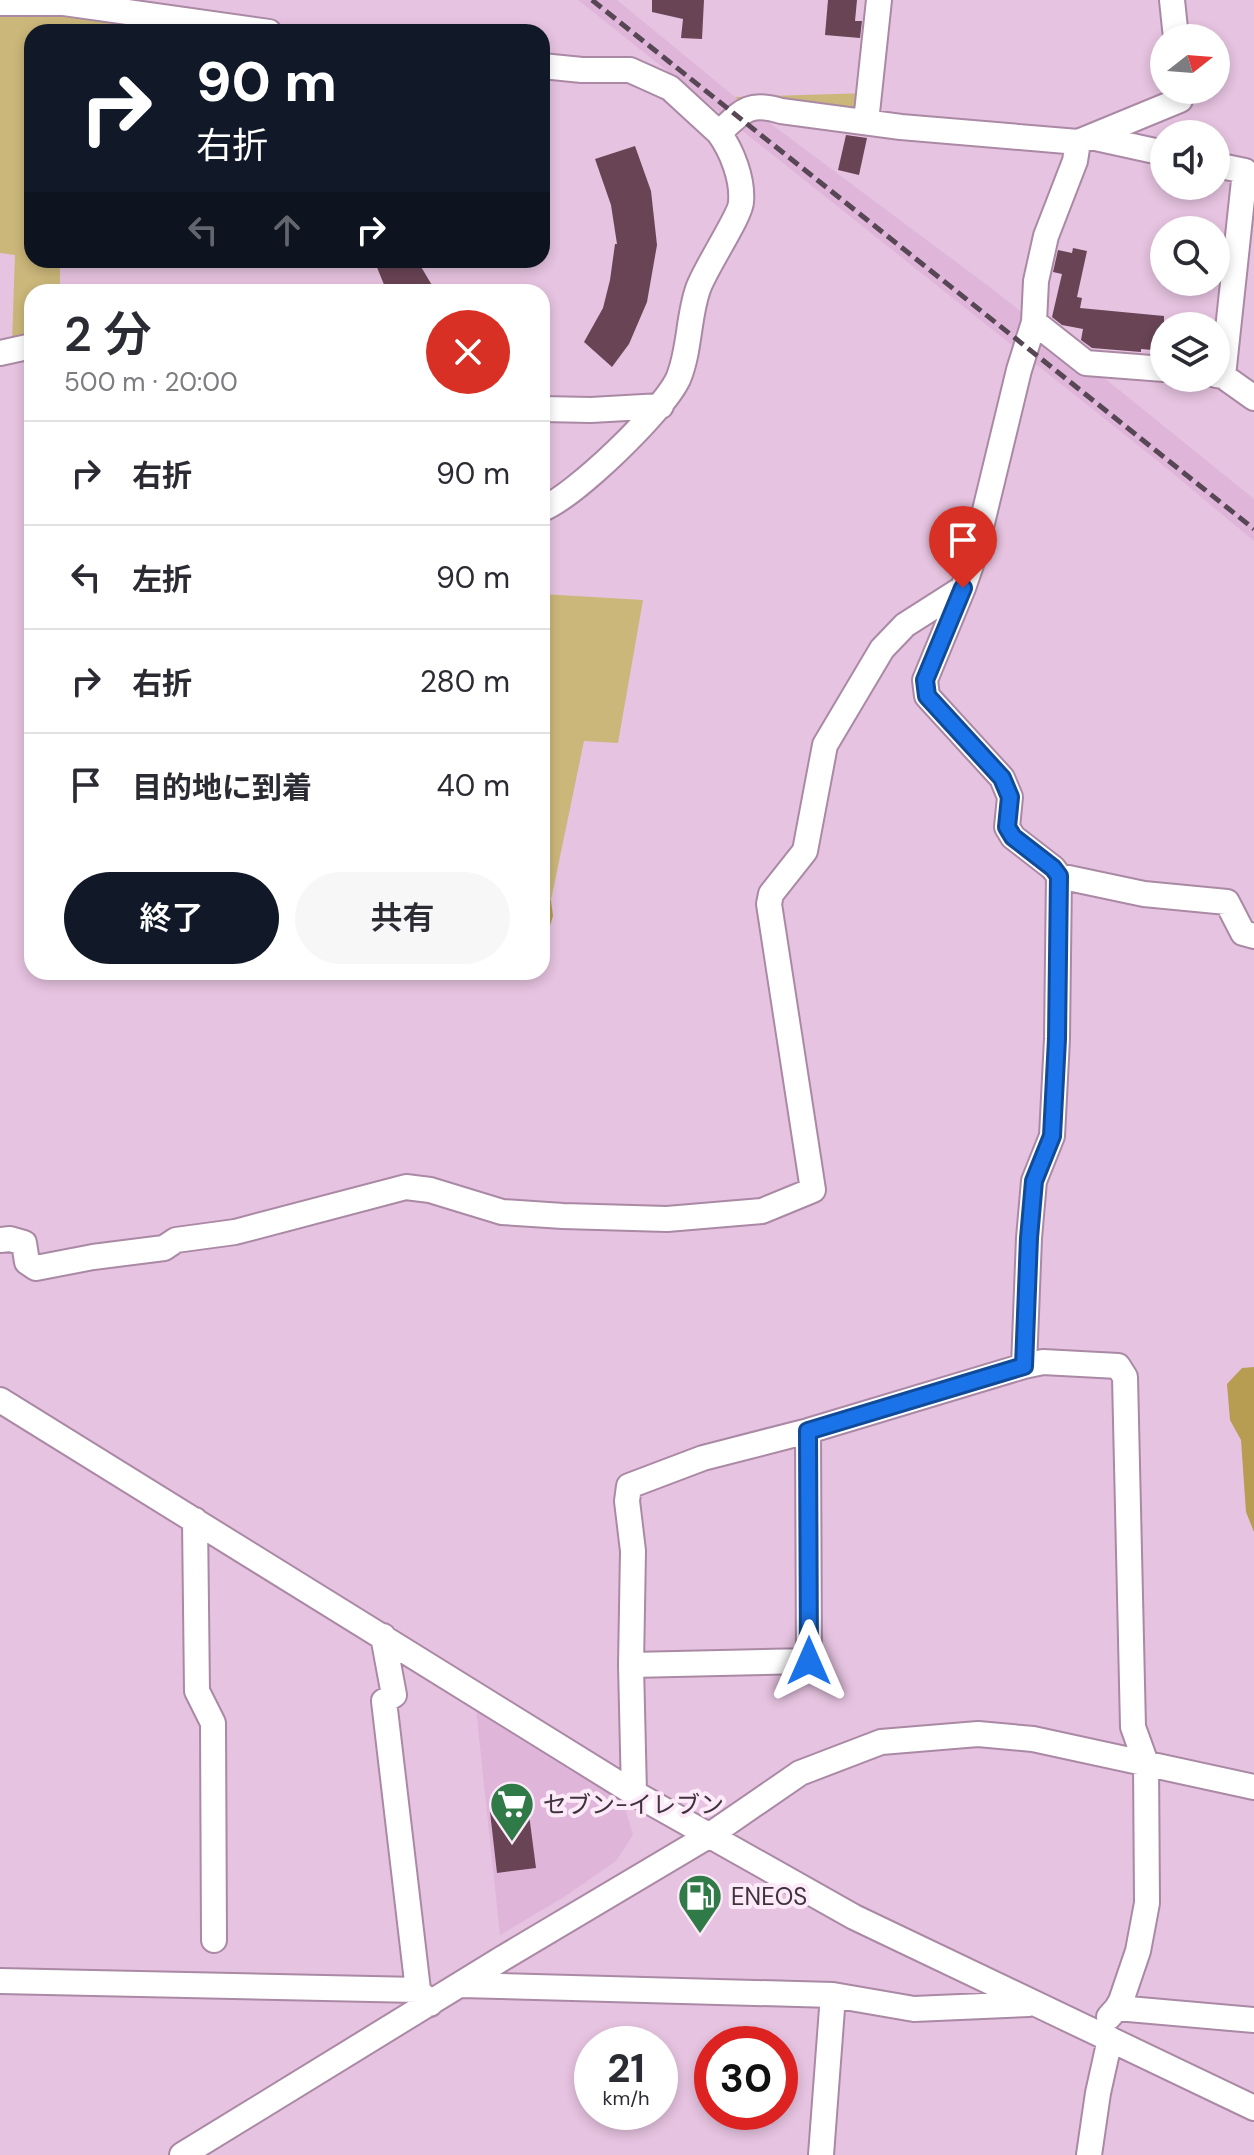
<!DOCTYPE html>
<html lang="ja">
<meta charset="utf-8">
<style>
:root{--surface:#fff;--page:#f7f7f7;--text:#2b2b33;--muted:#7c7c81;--line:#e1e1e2;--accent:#111827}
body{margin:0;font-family:"DM Sans","Noto Sans JP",sans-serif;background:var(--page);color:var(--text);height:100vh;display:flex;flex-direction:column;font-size:30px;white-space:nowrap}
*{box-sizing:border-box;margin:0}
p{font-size:26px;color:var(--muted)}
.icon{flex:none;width:44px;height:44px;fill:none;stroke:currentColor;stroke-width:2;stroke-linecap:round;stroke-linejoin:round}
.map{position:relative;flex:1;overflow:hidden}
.side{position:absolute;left:24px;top:284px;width:526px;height:696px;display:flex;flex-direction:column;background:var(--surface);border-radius:24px;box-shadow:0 4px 12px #0003}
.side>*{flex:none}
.hud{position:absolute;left:24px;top:24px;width:526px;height:244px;border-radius:24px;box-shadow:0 4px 12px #0003;background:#111827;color:#fff;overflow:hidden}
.needle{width:52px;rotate:73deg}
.tools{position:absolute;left:1150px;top:24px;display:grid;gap:16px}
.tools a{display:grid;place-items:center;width:80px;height:80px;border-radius:50%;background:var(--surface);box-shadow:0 4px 12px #0003;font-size:40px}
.speed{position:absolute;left:574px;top:2026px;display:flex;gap:16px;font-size:40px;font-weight:700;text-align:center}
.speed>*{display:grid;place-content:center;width:104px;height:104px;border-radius:50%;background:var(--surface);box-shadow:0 4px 12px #0003;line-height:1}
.speed small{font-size:20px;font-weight:400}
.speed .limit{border:12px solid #d22;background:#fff;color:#111}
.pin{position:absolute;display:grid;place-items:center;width:68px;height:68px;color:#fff;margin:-82px -34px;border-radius:50% 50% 50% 0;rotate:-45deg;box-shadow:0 0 8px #0007}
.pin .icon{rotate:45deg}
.me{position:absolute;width:88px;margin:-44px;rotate:0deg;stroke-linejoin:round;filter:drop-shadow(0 0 6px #0008)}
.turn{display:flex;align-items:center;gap:28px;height:168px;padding:0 40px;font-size:36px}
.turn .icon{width:104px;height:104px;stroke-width:2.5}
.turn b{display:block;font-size:56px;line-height:68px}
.lanes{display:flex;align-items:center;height:76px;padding:0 40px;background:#0003;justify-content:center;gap:40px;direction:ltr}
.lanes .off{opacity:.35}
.round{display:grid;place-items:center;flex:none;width:84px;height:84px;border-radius:42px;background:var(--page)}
.head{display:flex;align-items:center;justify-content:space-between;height:136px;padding:0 40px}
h1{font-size:48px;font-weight:600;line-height:60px}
.action{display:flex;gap:16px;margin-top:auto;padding:16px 40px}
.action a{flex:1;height:92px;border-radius:48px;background:var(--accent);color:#fff;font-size:32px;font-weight:600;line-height:92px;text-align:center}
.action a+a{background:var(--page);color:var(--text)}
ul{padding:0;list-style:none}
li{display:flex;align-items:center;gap:24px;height:104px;padding:0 40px;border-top:2px solid var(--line)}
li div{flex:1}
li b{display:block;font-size:30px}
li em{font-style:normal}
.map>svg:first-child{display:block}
.built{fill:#dfb6d9}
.green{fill:#cbb77a}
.forest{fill:#b69d51}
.building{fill:#694455}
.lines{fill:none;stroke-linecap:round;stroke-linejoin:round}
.minor-casing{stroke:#aa89a5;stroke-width:28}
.minor{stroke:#fff;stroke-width:24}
.rail{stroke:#574654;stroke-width:5;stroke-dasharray:12 6;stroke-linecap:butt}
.route-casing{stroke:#114b97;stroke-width:20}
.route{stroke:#1a73e8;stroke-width:14}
.labels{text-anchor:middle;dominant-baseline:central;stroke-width:8;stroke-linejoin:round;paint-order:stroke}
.poi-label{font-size:24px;fill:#3f313d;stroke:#fceaf9;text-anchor:start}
</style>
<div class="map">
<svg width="1254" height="2155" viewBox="0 0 1254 2155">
<rect width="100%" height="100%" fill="#e6c3e0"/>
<!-- built -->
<path class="built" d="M578,0H617L735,97L995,291L1118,389L1254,499V541L1164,466Z
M476,1709L557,1757L624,1805L633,1835L616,1861L564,1897L500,1935Z"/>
<!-- green -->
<path class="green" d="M65,11L151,23L150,32H32V260H137V268L60,266V292H32V338L12,341L15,255L0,253V15Z
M869,93L866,122L752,110L735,97Z
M542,594L643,600L618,743L584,741L551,900L542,898Z"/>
<!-- forest -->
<path class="forest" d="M542,898L551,900L553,916L546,939L542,940Z
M1254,1367V1532L1246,1512L1241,1440L1230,1420L1227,1384L1242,1368Z"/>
<!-- building -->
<path class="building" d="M652,0H704L702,39L681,38L683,19L652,12Z
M828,0H857L855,21H862L860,38L825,35Z
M846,135L867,138L859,175L838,170Z
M635,146L651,191L657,245L647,302L629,344L612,367L584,342L603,308L610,280L615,244H617L611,205L595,159Z
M1073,248L1087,251L1077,297L1082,298L1080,308L1164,316V351L1141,349V352L1092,348L1081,340L1083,329L1062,325L1052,317L1062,274L1053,272L1058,250L1072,253Z
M374,260H417L436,292H387Z
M528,1807L536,1868L497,1873L490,1812Z"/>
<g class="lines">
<!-- minor casing -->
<g class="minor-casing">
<path id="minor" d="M1172,0L1176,38
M0,3H64L269,32
M542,66L582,70H630L670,88L719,133C742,111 749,101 781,111L901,127L1078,142L1180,100L1179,90
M866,122L879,0
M1091,137L1164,153
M1216,165L1245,171L1223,376
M1034,322L1086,363L1164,369
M0,353L32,346
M1216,375L1223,376L1254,398
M542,409L591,410L661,406
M542,509C575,496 663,411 678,379C690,351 688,317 698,289C704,270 741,215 741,202C743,179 732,151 719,133
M1059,876L1144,894L1227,902L1243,933L1254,936
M0,1240L10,1239L24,1243L27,1262L36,1268L93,1257L164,1248L176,1240L235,1232L406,1187L430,1190L502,1212L563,1216L667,1219L762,1211L813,1190L769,904L771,894L805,851L825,745L882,649L905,625L963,588
M1024,1366L1029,1238L1034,1181L1052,1136L1057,1039L1059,876L1053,868L1013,837L1007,827L1010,797L1002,778L927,696L925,680L963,588L974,556L1019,370L1034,322L1036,281L1046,236L1075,161L1078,142
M0,1400L634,1793L854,1917L1254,2108
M195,1520L197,1691L213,1723L214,1940
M383,1636L394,1695L384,1701L418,1990
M631,1665L809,1661L808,1431
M634,1793L631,1665L633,1551L627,1501L629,1486L703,1458L808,1431L1024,1366L1043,1362L1118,1366L1125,1377L1133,1727L1146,1763L1147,1903L1138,1951L1121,2001L1117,2008
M0,1981L418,1990L430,2004
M461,1985L833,1995L914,2009L1029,2004
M1109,2017L1117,2008L1254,2020
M182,2155L503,1958L710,1835L800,1773L881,1742L978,1734L1033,1739L1254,1787
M821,2155L833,1995
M1089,2155L1098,2093L1110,2039"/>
</g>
<!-- minor -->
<use href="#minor" class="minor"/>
<!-- rail -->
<path class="rail" d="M592,0L1254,529"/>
</g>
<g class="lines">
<!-- route casing -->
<g class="route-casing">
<path id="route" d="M809,1661L808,1431L1024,1366L1029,1238L1034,1181L1052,1136L1057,1039L1059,876L1053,868L1013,837L1007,827L1010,797L1002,778L927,696L925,680L963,588"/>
</g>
<!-- route -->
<use href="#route" class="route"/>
</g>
<!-- icons -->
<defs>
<g id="supermarket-pin" transform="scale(2.3)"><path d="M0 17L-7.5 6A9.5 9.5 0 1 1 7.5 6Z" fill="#307a48" stroke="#fceaf9"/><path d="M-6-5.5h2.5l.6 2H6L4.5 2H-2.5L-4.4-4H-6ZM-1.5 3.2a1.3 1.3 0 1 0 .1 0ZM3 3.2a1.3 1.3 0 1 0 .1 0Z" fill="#fff"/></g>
<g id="fuel-pin" transform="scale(2.3)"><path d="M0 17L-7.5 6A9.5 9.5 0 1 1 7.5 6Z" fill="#307a48" stroke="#fceaf9"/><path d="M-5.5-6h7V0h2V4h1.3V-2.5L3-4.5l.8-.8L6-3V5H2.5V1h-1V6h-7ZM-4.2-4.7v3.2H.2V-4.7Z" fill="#fff"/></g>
</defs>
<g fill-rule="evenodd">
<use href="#supermarket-pin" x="512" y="1804"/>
<use href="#fuel-pin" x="700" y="1896"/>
</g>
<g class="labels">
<!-- poi labels -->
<g class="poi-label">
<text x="543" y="1804">セブン-イレブン</text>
<text x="731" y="1896">ENEOS</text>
</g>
</g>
</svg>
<div class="tools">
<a><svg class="needle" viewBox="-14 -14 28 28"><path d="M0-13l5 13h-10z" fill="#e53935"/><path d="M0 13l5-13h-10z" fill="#7c7c81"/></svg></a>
<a><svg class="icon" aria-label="sound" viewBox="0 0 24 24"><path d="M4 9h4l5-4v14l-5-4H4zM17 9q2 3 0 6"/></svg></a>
<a><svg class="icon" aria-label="search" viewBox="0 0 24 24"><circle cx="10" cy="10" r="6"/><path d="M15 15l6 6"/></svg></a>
<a><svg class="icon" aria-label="layers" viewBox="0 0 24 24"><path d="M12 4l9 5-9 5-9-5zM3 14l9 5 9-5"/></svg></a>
</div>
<div class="speed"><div>21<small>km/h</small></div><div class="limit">30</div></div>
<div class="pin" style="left:963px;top:588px;background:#d93025"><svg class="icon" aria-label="arrive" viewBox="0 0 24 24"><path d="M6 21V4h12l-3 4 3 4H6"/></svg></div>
<svg class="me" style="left:809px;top:1661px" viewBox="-20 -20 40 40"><path d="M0-17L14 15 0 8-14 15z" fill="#1a73e8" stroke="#fff" stroke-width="4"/></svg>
<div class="hud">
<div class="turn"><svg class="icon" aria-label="right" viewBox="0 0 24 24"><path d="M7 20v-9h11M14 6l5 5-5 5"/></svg><div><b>90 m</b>右折</div></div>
<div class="lanes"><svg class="icon off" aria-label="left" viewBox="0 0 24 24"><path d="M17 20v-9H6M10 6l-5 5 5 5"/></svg><svg class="icon off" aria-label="ahead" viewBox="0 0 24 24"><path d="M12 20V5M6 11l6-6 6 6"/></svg><svg class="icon" aria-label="right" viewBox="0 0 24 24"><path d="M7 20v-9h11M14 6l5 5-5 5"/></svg></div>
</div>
<section class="side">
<div class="head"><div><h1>2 分</h1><p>500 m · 20:00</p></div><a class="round" style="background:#d93025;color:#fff"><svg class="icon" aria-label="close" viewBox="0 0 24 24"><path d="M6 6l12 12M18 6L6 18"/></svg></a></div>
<ul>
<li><svg class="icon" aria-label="right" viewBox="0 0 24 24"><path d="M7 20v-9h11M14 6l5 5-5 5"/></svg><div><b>右折</b></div><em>90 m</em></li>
<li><svg class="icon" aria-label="left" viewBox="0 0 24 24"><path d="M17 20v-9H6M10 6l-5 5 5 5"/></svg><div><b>左折</b></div><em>90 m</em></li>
<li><svg class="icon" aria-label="right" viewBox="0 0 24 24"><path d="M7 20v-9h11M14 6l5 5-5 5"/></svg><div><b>右折</b></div><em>280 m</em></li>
<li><svg class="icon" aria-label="arrive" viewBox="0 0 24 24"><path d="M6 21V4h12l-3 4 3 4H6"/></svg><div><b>目的地に到着</b></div><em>40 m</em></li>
</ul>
<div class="action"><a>終了</a><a>共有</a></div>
</section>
</div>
